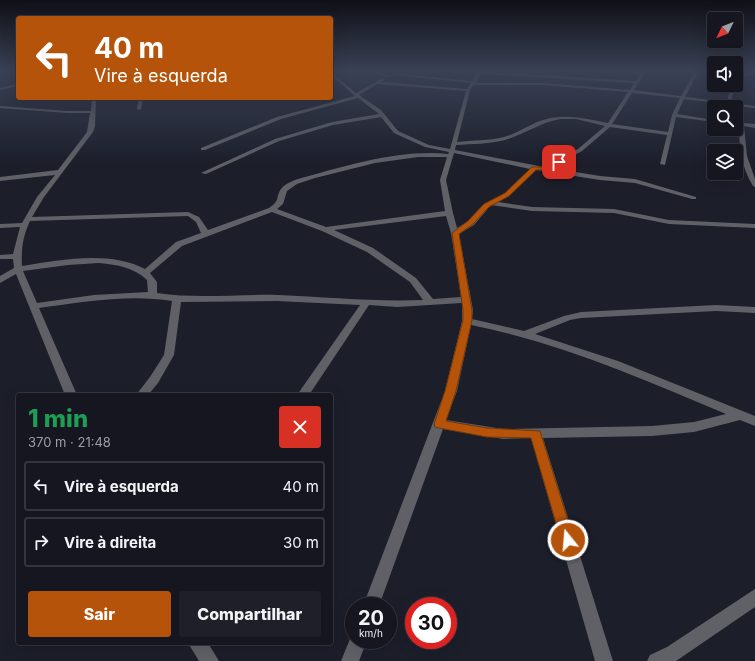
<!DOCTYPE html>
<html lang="pt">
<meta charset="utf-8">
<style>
:root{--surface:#151620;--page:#1e1f29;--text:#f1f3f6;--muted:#9d9fa5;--line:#34353e;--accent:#b45309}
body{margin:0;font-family:Inter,sans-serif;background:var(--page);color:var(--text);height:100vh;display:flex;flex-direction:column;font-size:15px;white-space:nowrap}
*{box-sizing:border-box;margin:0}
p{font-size:13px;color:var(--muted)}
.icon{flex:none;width:22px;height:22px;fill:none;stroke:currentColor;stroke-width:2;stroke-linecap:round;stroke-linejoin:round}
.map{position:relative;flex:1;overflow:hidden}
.details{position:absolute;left:16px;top:393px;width:317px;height:252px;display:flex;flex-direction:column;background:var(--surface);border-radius:4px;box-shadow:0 4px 16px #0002,0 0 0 1px var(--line)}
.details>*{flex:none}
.top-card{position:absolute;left:16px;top:16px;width:317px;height:84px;border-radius:4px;box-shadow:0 4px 16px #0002,0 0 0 1px var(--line);background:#b45309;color:#fff;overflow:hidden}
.needle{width:26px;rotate:227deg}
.tools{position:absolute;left:707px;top:12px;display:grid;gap:8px}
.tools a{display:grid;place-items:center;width:36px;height:36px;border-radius:4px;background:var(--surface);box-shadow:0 4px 16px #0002,0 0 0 1px var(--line);font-size:20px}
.speed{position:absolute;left:345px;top:597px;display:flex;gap:8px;font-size:20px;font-weight:700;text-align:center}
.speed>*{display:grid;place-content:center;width:52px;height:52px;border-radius:50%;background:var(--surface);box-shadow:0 4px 16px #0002,0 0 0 1px var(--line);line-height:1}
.speed small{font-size:10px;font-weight:400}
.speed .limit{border:6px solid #d22;background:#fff;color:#111}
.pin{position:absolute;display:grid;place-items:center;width:34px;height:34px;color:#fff;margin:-17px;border-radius:8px;box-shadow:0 2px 6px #0006}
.me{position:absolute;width:44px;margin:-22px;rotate:343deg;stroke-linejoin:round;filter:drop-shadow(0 0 3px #0008)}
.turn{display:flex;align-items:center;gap:14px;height:84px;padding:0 12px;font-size:18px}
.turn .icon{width:52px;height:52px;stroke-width:2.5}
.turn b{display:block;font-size:28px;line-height:34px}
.round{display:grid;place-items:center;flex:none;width:42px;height:42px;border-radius:4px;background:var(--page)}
.headline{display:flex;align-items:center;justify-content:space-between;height:68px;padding:0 12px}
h1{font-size:24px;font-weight:800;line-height:30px;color:#1e9e55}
.cta{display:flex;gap:8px;margin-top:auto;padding:8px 12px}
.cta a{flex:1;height:46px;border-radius:4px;background:var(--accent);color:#fff;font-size:16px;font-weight:800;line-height:46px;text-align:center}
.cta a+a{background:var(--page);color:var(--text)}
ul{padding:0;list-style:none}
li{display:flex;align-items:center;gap:12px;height:50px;margin:0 8px 6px;padding:0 4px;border:2px solid var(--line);border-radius:4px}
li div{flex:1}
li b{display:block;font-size:15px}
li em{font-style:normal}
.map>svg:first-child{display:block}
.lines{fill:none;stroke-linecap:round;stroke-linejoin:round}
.minor{fill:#5f6167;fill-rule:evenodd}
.route{fill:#b45309;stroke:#753606}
</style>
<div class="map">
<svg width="755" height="661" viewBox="0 0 755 661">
<rect width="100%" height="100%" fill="#1c1e2a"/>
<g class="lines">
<!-- minor -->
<path class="minor" d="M366,71H374L391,76L389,77Z
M454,71H483L636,81L640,74L628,71H646L634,90L681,96L695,71H699L685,97L728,102V97L732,85H736L732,97L733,103L755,106V108L744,107V123L755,124V128L744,126L747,156L755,179V187L753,186C741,167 739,147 739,125H736V121L739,122L740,106L684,99L677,114L714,120V122L676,117L665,165L660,164L667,135L610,127L582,151L551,168L600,176L635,179L696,197V199H692L635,183L600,180L536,170L509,196L498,202L532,207L614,209L669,220L755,224V228L669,224L614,213L532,211L491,205L474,225L459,234L473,310L472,319L524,331L564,316L581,312L716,305L755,307V313L716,311L581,318L570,320L535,334L618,361L755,416V426L740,420L694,432L652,436L543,438L613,661H595L531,438L503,439L443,429L379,606H363L445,391L462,321V303L397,307L369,305L309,395H297L360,305L277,301L181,302L174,355L158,383L148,395H136L150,377L164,355L172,301C128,294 83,302 39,308L77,395H65L16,274L0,283V276L14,268L13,259H0V255L13,254L20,227L0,228V224L22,223L37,197L55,175L0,181V177L58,170L87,132L90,113H67L0,108V106L67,111H91L92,98H96L95,126L93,132L44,197L32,217L188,212L199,217L208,230L269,208C281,200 275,198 281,189C286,182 298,179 305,177C350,165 401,149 448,154L449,152L425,147L394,133L381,117L333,125L279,141L206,174L201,173L275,139L332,122L379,114L358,98L281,119L205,150H201V148L277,117L355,96L331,75V72L356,93L383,78L385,79L381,82L467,89L471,83L392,75L393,73L472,81L477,73ZM481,74L634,83L630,90L543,83H476ZM377,84L466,91L450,149L429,145L398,131L381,110L359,95ZM473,85H543L628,92L608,123C586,119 565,113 543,120C530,124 518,133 504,137C489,141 472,140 457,142L470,90ZM632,93L680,98L672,115L668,132L612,124ZM560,119H576L605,126L578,149L544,167L455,150L456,145C472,144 490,144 505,140C525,134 539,123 560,119ZM454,153L530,169L505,194L484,204L468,221L457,228L453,213L446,180ZM418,157H447L440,180L445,211L326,227L277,209L283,204L287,191L297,184L315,178L375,163ZM272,212L322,231L367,252L410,282L423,300C375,302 326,297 278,295C238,294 197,299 157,293V282L150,273L182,246ZM188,216L196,222L201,233L176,242L145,269C110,250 59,260 22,266C21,249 23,236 30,221ZM446,216L451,233L461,297L433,299L416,278L373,248L334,230ZM99,263C118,265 133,267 147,280L148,292L94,295L37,303L23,271L68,265ZM471,325C560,343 643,379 726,414L694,422L652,426L503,429L446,420L457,391Z
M703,71L714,72V74L704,72Z
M755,71V73L742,77L736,82V79L740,75Z
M18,84V86L0,90V88Z
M139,98H143L141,109L139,110L137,109Z
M755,589V607L679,659L676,661H647L650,655L667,647Z
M354,633V640H367L359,661H341L352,634Z
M188,643H208L219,661H199Z"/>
</g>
<!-- sky -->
<linearGradient id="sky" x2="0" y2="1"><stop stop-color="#0f1017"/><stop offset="0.43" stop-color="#3a4155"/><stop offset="1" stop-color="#3a4155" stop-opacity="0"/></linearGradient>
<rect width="755" height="164" fill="url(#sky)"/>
<!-- route -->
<path class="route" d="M559,160L561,161V163L548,170H536L509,196L489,207L473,224L459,234L472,310V320L456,391L446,421L487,428L540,431L574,540L572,544L568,546L563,544L561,540L531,438L487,437L439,428L435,427L434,424L445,391L463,320V310L452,233L468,221L484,204L505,193L532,167H546Z"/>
</svg>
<div class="tools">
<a><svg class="needle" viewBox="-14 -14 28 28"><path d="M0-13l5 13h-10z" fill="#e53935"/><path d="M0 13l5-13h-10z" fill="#9d9fa5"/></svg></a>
<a><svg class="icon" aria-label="sound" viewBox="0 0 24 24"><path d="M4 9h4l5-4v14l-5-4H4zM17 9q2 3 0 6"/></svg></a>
<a><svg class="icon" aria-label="search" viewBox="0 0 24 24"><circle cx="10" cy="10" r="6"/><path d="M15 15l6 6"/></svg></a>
<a><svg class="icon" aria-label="layers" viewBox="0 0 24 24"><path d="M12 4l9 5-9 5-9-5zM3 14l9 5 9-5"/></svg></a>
</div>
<div class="speed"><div>20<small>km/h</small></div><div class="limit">30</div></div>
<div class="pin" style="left:559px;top:162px;background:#d93025"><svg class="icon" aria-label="arrive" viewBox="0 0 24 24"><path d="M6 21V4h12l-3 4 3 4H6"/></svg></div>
<svg class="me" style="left:568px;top:540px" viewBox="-20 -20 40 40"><circle r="17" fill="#b45309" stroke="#fff" stroke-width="3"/><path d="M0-11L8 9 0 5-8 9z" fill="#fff"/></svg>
<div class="top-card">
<div class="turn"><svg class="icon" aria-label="left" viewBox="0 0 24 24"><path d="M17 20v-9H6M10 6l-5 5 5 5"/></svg><div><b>40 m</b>Vire à esquerda</div></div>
</div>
<section class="details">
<div class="headline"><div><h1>1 min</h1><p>370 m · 21:48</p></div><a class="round" style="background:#d93025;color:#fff"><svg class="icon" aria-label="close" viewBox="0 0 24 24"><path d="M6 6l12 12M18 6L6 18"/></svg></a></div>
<ul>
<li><svg class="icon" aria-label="left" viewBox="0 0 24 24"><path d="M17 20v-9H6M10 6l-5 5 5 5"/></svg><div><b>Vire à esquerda</b></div><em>40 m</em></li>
<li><svg class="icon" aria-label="right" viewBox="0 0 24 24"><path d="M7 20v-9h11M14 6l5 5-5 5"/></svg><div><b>Vire à direita</b></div><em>30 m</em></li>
</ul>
<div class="cta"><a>Sair</a><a>Compartilhar</a></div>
</section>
</div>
